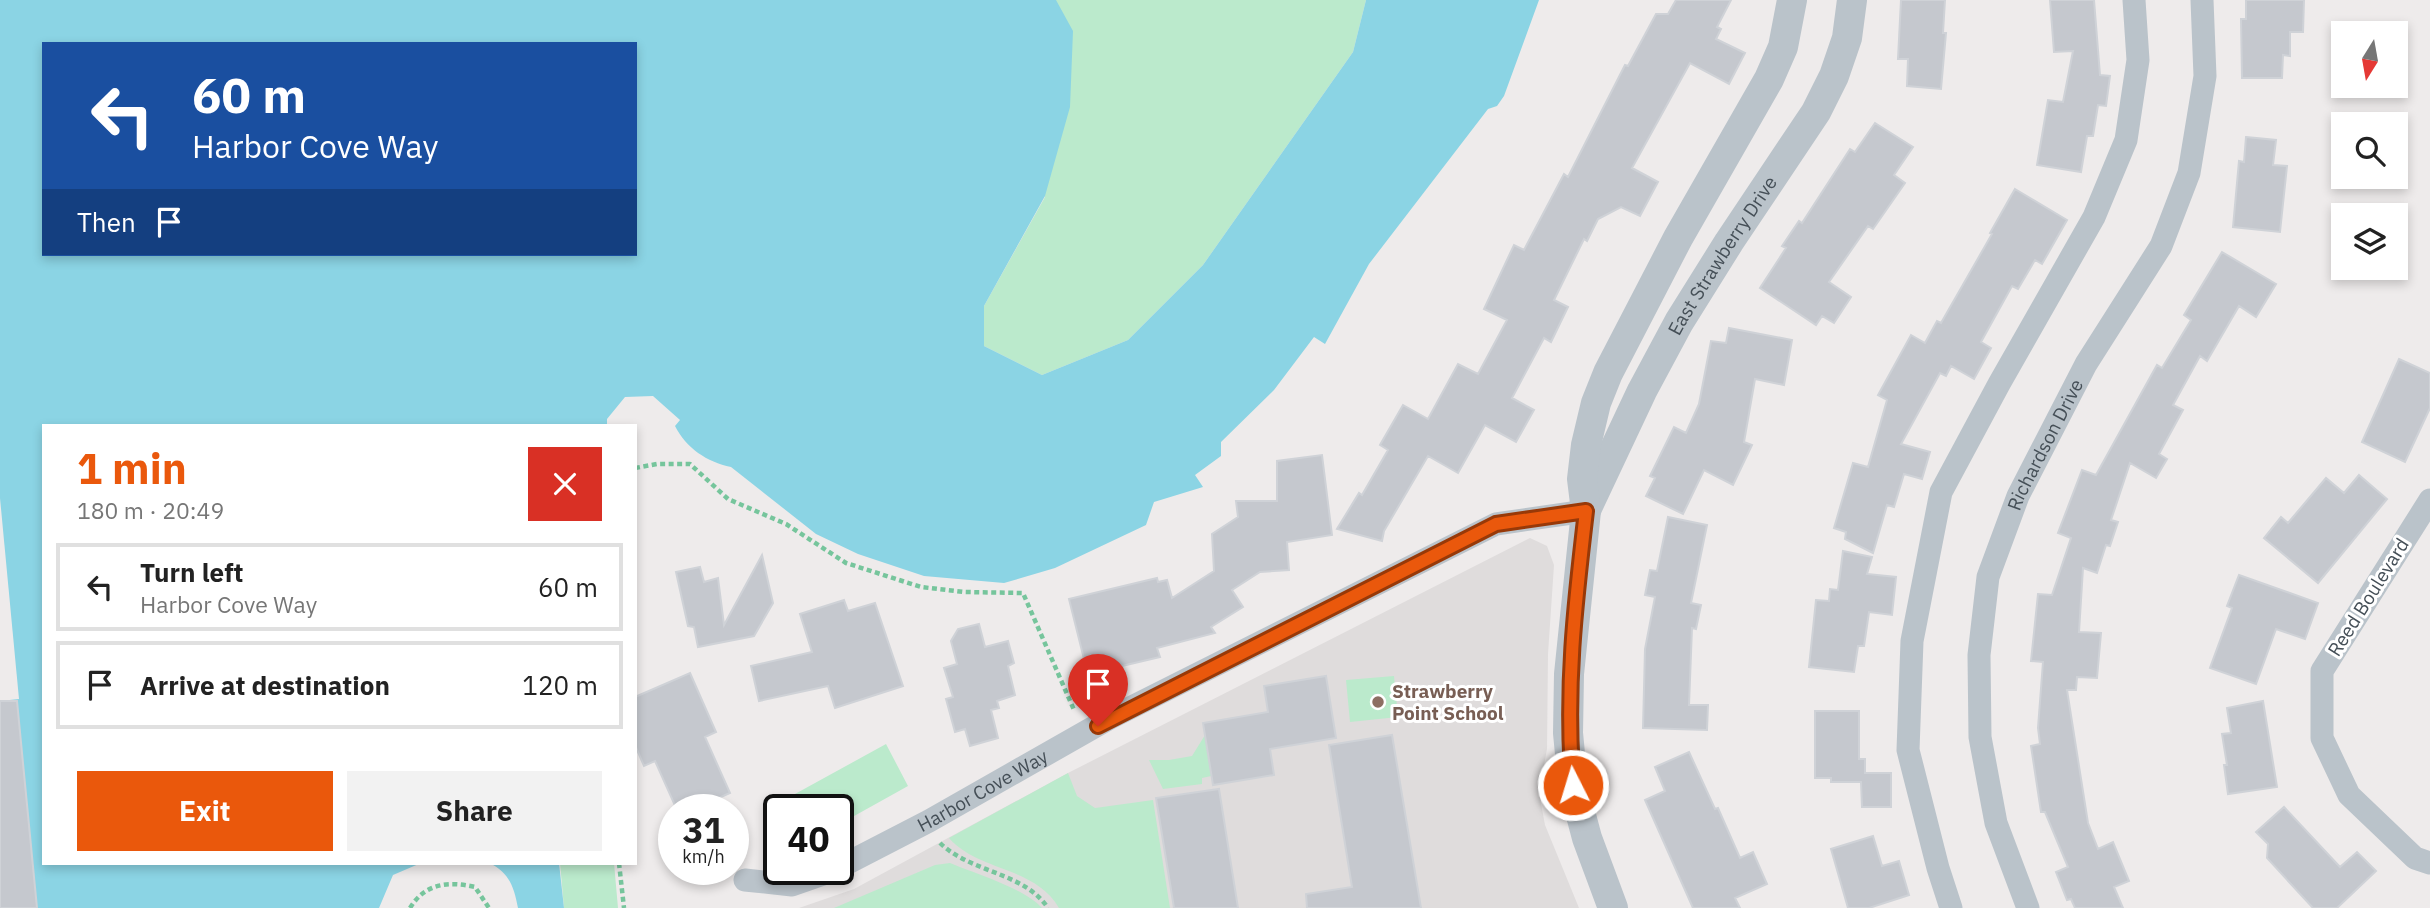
<!DOCTYPE html>
<meta charset="utf-8">
<style>
:root{--surface:#fff;--page:#f2f2f2;--text:#222;--muted:#767676;--line:#e0e0e0;--accent:#ea580c}
body{margin:0;font-family:"IBM Plex Sans",sans-serif;background:var(--page);color:var(--text);height:100vh;display:flex;flex-direction:column;font-size:26px;white-space:nowrap}
*{box-sizing:border-box;margin:0}
p{font-size:23px;color:var(--muted)}
.icon{flex:none;width:38px;height:38px;fill:none;stroke:currentColor;stroke-width:2;stroke-linecap:round;stroke-linejoin:round}
.map{position:relative;flex:1;overflow:hidden}
.details{position:absolute;left:42px;top:424px;width:595px;height:441px;display:flex;flex-direction:column;background:var(--surface);border-radius:0px;box-shadow:0 4px 10px #0003}
.details>*{flex:none}
.top-card{position:absolute;left:42px;top:42px;width:595px;height:214px;border-radius:0px;box-shadow:0 4px 10px #0003;background:#1a4fa0;color:#fff;overflow:hidden}
.needle{width:46px;rotate:191deg}
.tools{position:absolute;left:2331px;top:21px;display:grid;gap:14px}
.tools a{display:grid;place-items:center;width:77px;height:77px;border-radius:0px;background:var(--surface);box-shadow:0 4px 10px #0003;font-size:35px}
.speed{position:absolute;left:658px;top:794px;display:flex;gap:14px;font-size:35px;font-weight:700;text-align:center}
.speed>*{display:grid;place-content:center;width:91px;height:91px;border-radius:50%;background:var(--surface);box-shadow:0 4px 10px #0003;line-height:1}
.speed small{font-size:18px;font-weight:400}
.speed .limit{border:4px solid #111;border-radius:10px;background:#fff;color:#111}
.pin{position:absolute;display:grid;place-items:center;width:60px;height:60px;color:#fff;margin:-72px -30px;border-radius:50% 50% 50% 0;rotate:-45deg;box-shadow:0 0 7px #0007}
.pin .icon{rotate:45deg}
.me{position:absolute;width:77px;margin:-38px;rotate:355deg;stroke-linejoin:round;filter:drop-shadow(0 0 5px #0008)}
.turn{display:flex;align-items:center;gap:24px;height:147px;padding:0 35px;font-size:32px}
.turn .icon{width:91px;height:91px;stroke-width:2.5}
.turn b{display:block;font-size:49px;line-height:60px}
.then{display:flex;align-items:center;height:66px;padding:0 35px;background:#0003;gap:14px;font-size:26px}
.round{display:grid;place-items:center;flex:none;width:74px;height:74px;border-radius:0px;background:var(--page)}
.headline{display:flex;align-items:center;justify-content:space-between;height:119px;padding:0 35px}
h1{font-size:42px;font-weight:700;line-height:52px;color:var(--accent)}
.cta{display:flex;gap:14px;margin-top:auto;padding:14px 35px}
.cta a{flex:1;height:80px;border-radius:0px;background:var(--accent);color:#fff;font-size:28px;font-weight:700;line-height:80px;text-align:center}
.cta a+a{background:var(--page);color:var(--text)}
ul{padding:0;list-style:none}
li{display:flex;align-items:center;gap:21px;height:88px;margin:0 14px 10px;padding:0 21px;border:4px solid var(--line);border-radius:0px}
li div{flex:1}
li b{display:block;font-size:26px}
li em{font-style:normal}
.map>svg:first-child{display:block}
.education{fill:#dfdcdc}
.green{fill:#bbeacc}
.water{fill:#8bd4e4;fill-rule:evenodd}
.pier{fill:#eeebeb}
.building{fill:#c5c8ce;stroke:#cfd2d7;stroke-width:2}
.lines{fill:none;stroke-linecap:round;stroke-linejoin:round}
.path{stroke:#76c59c;stroke-width:4.5;stroke-dasharray:5 3.5;stroke-linecap:butt}
.minor{stroke:#bac3ca;stroke-width:23}
.tertiary{stroke:#bac3ca;stroke-width:30}
.route-casing{stroke:#983908;stroke-width:18}
.route{stroke:#ea580c;stroke-width:12}
.education-dot{fill:#8d6e63;stroke:#fff;stroke-width:2.5}
.labels{text-anchor:middle;dominant-baseline:central;stroke-width:6;stroke-linejoin:round;paint-order:stroke}
.street-label{font-size:19px;fill:#454f57;stroke:#fff}
.education-label{font-size:19px;font-weight:bold;fill:#785e54;stroke:#fff;text-anchor:start}
</style>
<div class="map">
<svg width="2430" height="908" viewBox="0 0 2430 908">
<rect width="100%" height="100%" fill="#eeebeb"/>
<!-- education -->
<path class="education" d="M1530,538L1547,546L1554,565L1548,654L1547,749L1539,793L1545,825L1579,908H799L854,889L1068,773Z"/>
<!-- green -->
<path class="green" d="M936,0H1366L1353,52L1203,265L1128,340L1042,375L984,346V306L1045,197Z
M1394,676L1398,717L1350,722L1346,680Z
M1205,735L1211,776L1202,778V784L1163,789L1149,760H1169L1192,756Z
M886,744L908,786L838,825V810H804L795,794Z
M1068,773L1077,796L1095,808L1153,800L1170,908H1059C1035,866 979,872 949,838Z
M560,863H614L618,908H564Z
M950,863C974,873 1026,889 1042,908H834L935,865Z"/>
<!-- water -->
<path class="water" d="M0,0H1056L1073,31L1070,107L1045,196L984,306V346L1042,375L1128,340L1203,265L1353,52L1366,0H1539L1504,96L1497,106L1488,109L1369,264L1325,344L1314,337L1274,390L1221,442V456L1195,475L1203,487L1154,502L1146,525L1055,568L1004,583L924,576L858,554L816,534L731,467C707,462 686,448 675,426L680,420L653,396L625,397L607,419V425H44V863H421L393,875L379,908H0ZM44,44H635V254H44Z
M489,863H559L564,908H518C514,887 509,872 489,863Z"/>
<!-- pier -->
<path class="pier" d="M0,498L19,699L0,701Z"/>
<!-- building -->
<path class="building" d="M1676,0H1731L1717,27L1721,29L1716,39L1745,53L1729,84L1690,63L1632,168L1658,182L1640,216L1621,207L1598,219L1587,241L1584,239L1554,300L1568,307L1551,342L1544,338L1512,398L1534,410L1516,442L1485,425L1458,473L1428,456L1384,531L1382,541L1337,529L1359,493L1362,495L1388,450L1380,445L1403,405L1428,419L1458,364L1478,374L1507,320L1484,309L1514,245L1524,250L1564,174L1568,177L1625,65L1628,66L1656,14H1668Z
M1901,0H1945L1943,33H1946L1941,89L1907,86L1908,59H1898Z
M2050,0H2094L2100,75L2110,76L2106,106L2098,105L2093,136H2087L2081,172L2037,165L2048,100L2063,102L2073,51L2054,52Z
M2246,0H2304L2303,32H2290V56L2283,55L2282,78H2242L2241,19H2246Z
M1875,123L1913,147L1894,175L1905,183L1873,229L1868,226L1829,282L1851,297L1834,323L1822,316L1816,325L1760,288L1786,248L1782,246L1799,221L1802,223L1850,149L1855,152Z
M2246,137L2276,140L2273,165L2287,166L2280,232L2233,227L2239,161L2244,162Z
M2015,189L2067,220L2042,264L2035,260L2018,289L2012,286L1981,342L1991,348L1974,379L1951,366L1946,376L1940,373L1901,444L1930,452L1922,479L1904,474L1894,507L1887,505L1873,553L1845,539L1846,532L1834,528L1853,463L1868,467L1887,400L1878,395L1911,335L1925,343L1937,321L1941,323L1992,234L1990,233Z
M2222,252L2276,284L2256,317L2239,306L2207,361L2200,356L2173,405L2183,410L2159,454L2167,459L2156,478L2130,463L2111,520L2118,522L2110,546L2106,545L2097,573L2083,568L2079,632L2101,633L2097,678L2077,677L2076,690H2067L2088,823L2098,849L2113,842L2129,881L2114,887L2123,908H2075L2071,899L2067,900L2056,872L2068,867L2045,812H2041L2031,746L2040,744L2038,728L2043,662L2031,661L2038,594L2052,595L2071,538L2058,533L2082,470L2096,475L2157,365L2162,368L2191,320L2184,315Z
M1729,328L1792,340L1784,385L1755,379L1744,442L1752,445L1733,485L1704,470L1683,514L1646,496L1655,478L1650,476L1674,427L1686,433L1699,404L1711,341L1726,343Z
M2399,359L2430,373V408L2405,462L2362,442Z
M1322,455L1332,535L1287,542L1289,570L1260,572L1232,590L1243,607L1211,627L1215,633L1157,648L1160,657L1122,666L1126,683L1092,691L1069,599L1157,578L1158,582L1167,580L1172,598L1214,571L1212,534L1238,517L1236,501H1277V461Z
M2359,475L2387,499L2318,583L2264,538L2281,517L2288,523L2326,478L2344,493Z
M1668,517L1707,525L1691,603L1701,605L1696,629L1692,628L1689,705H1708L1707,730L1643,728L1645,649L1655,597L1645,595L1650,570L1657,571Z
M1843,551L1872,557L1867,574L1896,577L1892,615L1869,612L1864,646H1858L1854,672L1809,667L1816,600L1829,601L1830,589L1838,590Z
M762,555L773,603L754,636L698,647L694,627L688,626L676,572L700,567L704,582L718,578L724,625Z
M2239,575L2318,603L2305,639L2276,629L2256,684L2210,668L2232,608L2227,606Z
M844,600L848,611L875,603L903,686L835,708L828,686L759,701L751,666L812,652L800,614Z
M979,624L985,647L1008,641L1014,663L1008,666L1015,695L997,701L999,708L991,710L998,738L970,746L965,729L955,732L946,699L953,697L944,668L957,664L951,641L958,629Z
M690,673L716,732L705,737L730,793L692,810H677L655,761L644,766L635,745V697Z
M1326,676L1336,738L1270,749L1274,775L1213,785L1203,723L1268,712L1264,686Z
M0,701H17L37,908H0Z
M2263,701L2277,787L2228,794L2224,765H2227L2222,734L2231,733L2227,708Z
M1815,711H1859V759H1865V773H1891V807H1862L1861,782H1831V778H1815Z
M1392,735L1421,908H1307L1306,894L1352,887L1329,745Z
M1689,752L1715,809L1718,808L1740,858L1753,852L1767,884L1735,898L1740,908H1693L1645,800L1665,791L1655,767Z
M1219,789L1238,908H1174L1156,798Z
M2284,807L2340,867L2357,852L2376,871L2337,908H2313L2267,858L2268,844L2256,832Z
M1873,836L1882,866L1899,861L1909,895L1869,908H1848L1831,849Z"/>
<g class="lines">
<!-- path -->
<path class="path" d="M635,468L657,464H690L728,499L786,524L846,563L921,587L964,592L1023,593L1074,710
M940,843C971,873 1024,872 1048,908
M619,863L624,908
M410,908C425,883 449,881 475,887L489,908"/>
<!-- minor -->
<g class="minor">
<path d="M2430,500L2322,671V738L2349,795L2415,858L2430,863"/>
<path id="s1" d="M838,868L929,821L1110,718L1496,524L1586,511"/>
<path d="M745,880L792,885L835,870"/>
<path d="M1951,908L1938,868L1908,750L1912,641L1941,492L1999,384L2094,217L2126,140L2138,60L2134,0"/>
<path id="s2" d="M2028,908L1996,823L1980,737L1979,655L1988,577L2018,496L2086,364L2161,246L2189,173L2205,76L2202,0"/>
</g>
<!-- tertiary -->
<g class="tertiary">
<path id="s3" d="M1586,510L1642,391L1679,322L1729,242L1816,112L1834,76L1847,38L1852,0"/>
<path d="M1613,908L1587,838L1573,785L1568,733L1569,674L1586,511L1582,479L1586,445L1596,403L1608,373L1678,238L1769,79L1783,47L1792,0"/>
</g>
</g>
<g class="lines">
<!-- route casing -->
<g class="route-casing">
<path id="route" d="M1098,726L1496,524L1586,511C1575,604 1565,690 1573,785"/>
</g>
<!-- route -->
<use href="#route" class="route"/>
</g>
<!-- markers -->
<circle class="education-dot" cx="1378" cy="702" r="7"/>
<g class="labels">
<!-- street labels -->
<g class="street-label">
<text stroke="none"><textPath href="#s3" startOffset="289">East Strawberry Drive</textPath></text>
<text stroke="none"><textPath href="#s2" startOffset="483">Richardson Drive</textPath></text>
<text transform="translate(2368 597) rotate(-58)">Reed Boulevard</text>
<text stroke="none"><textPath href="#s1" startOffset="164">Harbor Cove Way</textPath></text>
</g>
<!-- education labels -->
<g class="education-label">
<text x="1392" y="691">Strawberry<tspan x="1392" dy="22">Point School</tspan></text>
</g>
</g>
</svg>
<div class="tools">
<a><svg class="needle" viewBox="-14 -14 28 28"><path d="M0-13l5 13h-10z" fill="#e53935"/><path d="M0 13l5-13h-10z" fill="#767676"/></svg></a>
<a><svg class="icon" aria-label="search" viewBox="0 0 24 24"><circle cx="10" cy="10" r="6"/><path d="M15 15l6 6"/></svg></a>
<a><svg class="icon" aria-label="layers" viewBox="0 0 24 24"><path d="M12 4l9 5-9 5-9-5zM3 14l9 5 9-5"/></svg></a>
</div>
<div class="speed"><div>31<small>km/h</small></div><div class="limit">40</div></div>
<div class="pin" style="left:1098px;top:726px;background:#d93025"><svg class="icon" aria-label="arrive" viewBox="0 0 24 24"><path d="M6 21V4h12l-3 4 3 4H6"/></svg></div>
<svg class="me" style="left:1573px;top:785px" viewBox="-20 -20 40 40"><circle r="17" fill="#ea580c" stroke="#fff" stroke-width="3"/><path d="M0-11L8 9 0 5-8 9z" fill="#fff"/></svg>
<div class="top-card">
<div class="turn"><svg class="icon" aria-label="left" viewBox="0 0 24 24"><path d="M17 20v-9H6M10 6l-5 5 5 5"/></svg><div><b>60 m</b>Harbor Cove Way</div></div>
<div class="then">Then<svg class="icon" aria-label="arrive" viewBox="0 0 24 24"><path d="M6 21V4h12l-3 4 3 4H6"/></svg></div>
</div>
<section class="details">
<div class="headline"><div><h1>1 min</h1><p>180 m · 20:49</p></div><a class="round" style="background:#d93025;color:#fff"><svg class="icon" aria-label="close" viewBox="0 0 24 24"><path d="M6 6l12 12M18 6L6 18"/></svg></a></div>
<ul>
<li><svg class="icon" aria-label="left" viewBox="0 0 24 24"><path d="M17 20v-9H6M10 6l-5 5 5 5"/></svg><div><b>Turn left</b><p>Harbor Cove Way</p></div><em>60 m</em></li>
<li><svg class="icon" aria-label="arrive" viewBox="0 0 24 24"><path d="M6 21V4h12l-3 4 3 4H6"/></svg><div><b>Arrive at destination</b></div><em>120 m</em></li>
</ul>
<div class="cta"><a>Exit</a><a>Share</a></div>
</section>
</div>
